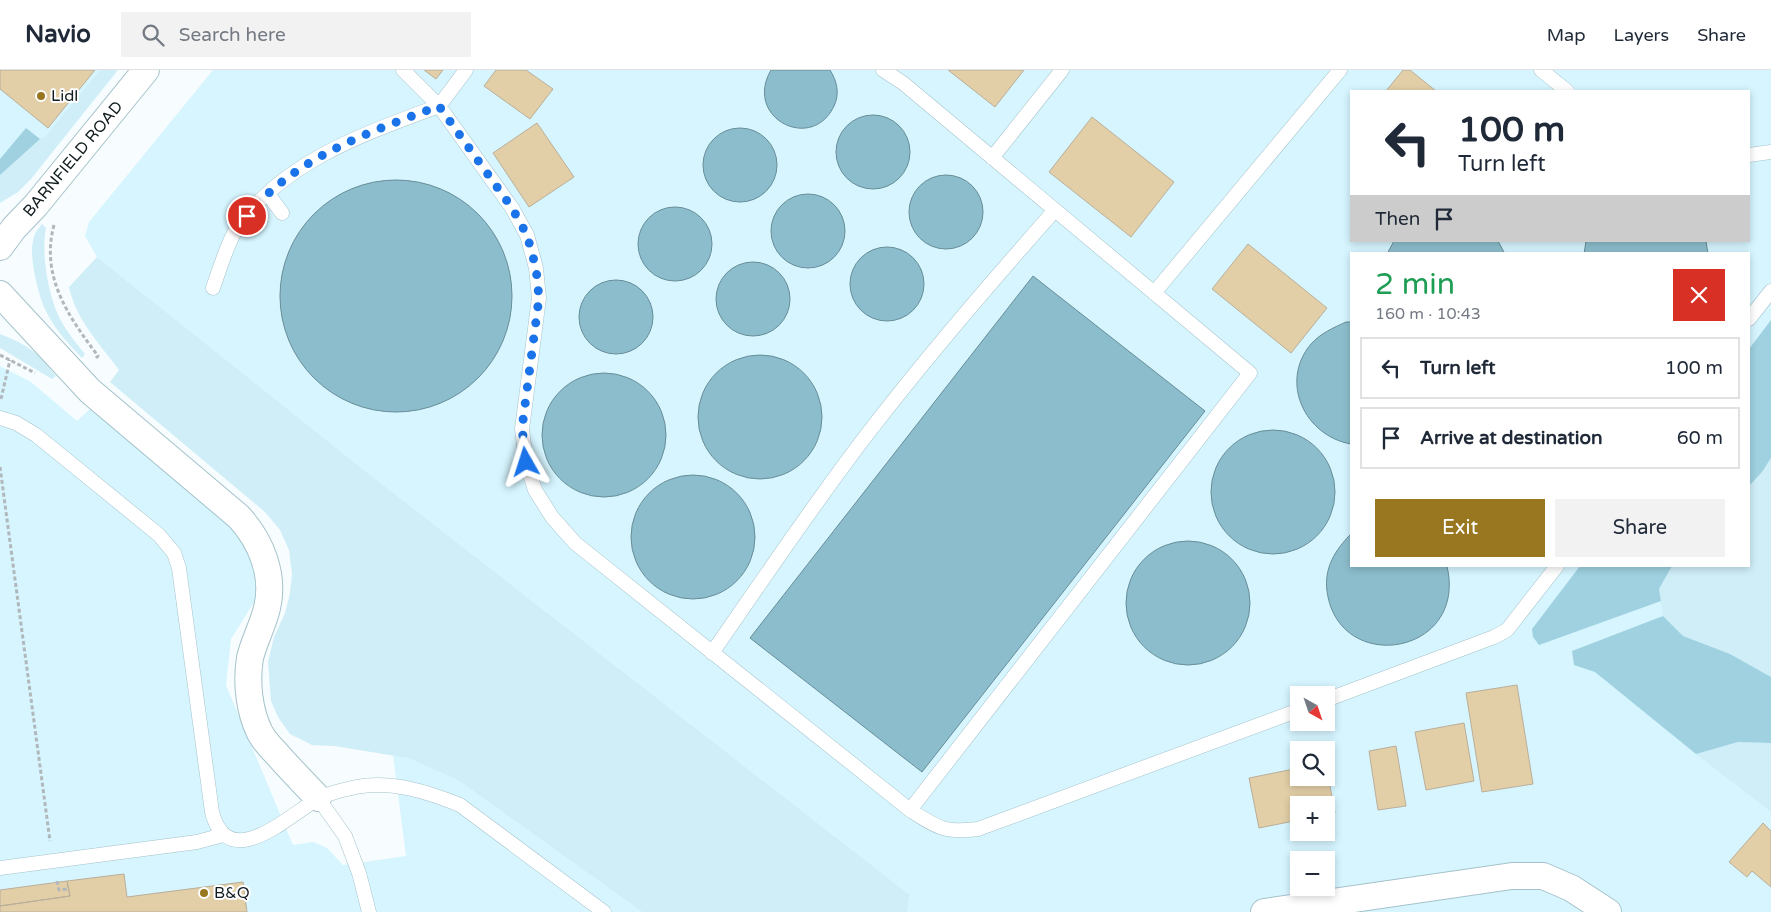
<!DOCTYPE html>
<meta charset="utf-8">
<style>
:root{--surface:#fff;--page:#f2f2f3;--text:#1f2937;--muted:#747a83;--line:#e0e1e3;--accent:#997620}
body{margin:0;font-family:"Varela Round",sans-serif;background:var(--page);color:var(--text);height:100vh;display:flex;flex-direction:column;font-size:19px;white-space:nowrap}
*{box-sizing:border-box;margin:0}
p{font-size:16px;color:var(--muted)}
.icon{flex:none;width:28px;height:28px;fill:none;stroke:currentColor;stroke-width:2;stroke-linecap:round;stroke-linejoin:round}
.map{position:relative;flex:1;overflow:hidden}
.side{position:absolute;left:1350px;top:182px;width:400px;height:315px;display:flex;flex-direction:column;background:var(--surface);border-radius:0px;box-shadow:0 2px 8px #0003}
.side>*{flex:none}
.hud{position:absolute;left:1350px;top:20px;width:400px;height:152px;border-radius:0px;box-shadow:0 2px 8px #0003;background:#fff;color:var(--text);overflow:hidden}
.needle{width:32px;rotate:140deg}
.buttons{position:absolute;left:1290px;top:616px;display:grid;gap:10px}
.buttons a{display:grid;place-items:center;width:45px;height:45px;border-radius:0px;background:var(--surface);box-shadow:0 2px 8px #0003;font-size:25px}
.pin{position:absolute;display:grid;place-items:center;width:42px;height:42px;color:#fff;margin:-21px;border:2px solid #fff;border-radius:50%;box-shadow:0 1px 5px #0007}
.me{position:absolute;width:55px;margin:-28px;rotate:354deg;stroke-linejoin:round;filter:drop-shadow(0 0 4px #0008)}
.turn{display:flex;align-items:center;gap:18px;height:105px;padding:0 25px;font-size:22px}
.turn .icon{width:65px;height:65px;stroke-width:2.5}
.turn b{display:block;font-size:35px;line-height:42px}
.then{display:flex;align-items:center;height:48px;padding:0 25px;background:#0003;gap:10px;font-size:19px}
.round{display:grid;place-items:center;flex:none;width:52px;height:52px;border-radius:0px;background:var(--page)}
.headline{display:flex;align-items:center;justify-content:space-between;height:85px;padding:0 25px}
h1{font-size:30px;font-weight:600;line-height:38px;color:#1e9e55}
.button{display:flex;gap:10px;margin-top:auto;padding:10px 25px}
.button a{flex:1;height:58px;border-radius:0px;background:var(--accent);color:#fff;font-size:20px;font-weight:600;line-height:58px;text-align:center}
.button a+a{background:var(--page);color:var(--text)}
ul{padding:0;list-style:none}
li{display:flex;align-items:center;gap:15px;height:62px;margin:0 10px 8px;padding:0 15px;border:2px solid var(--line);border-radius:0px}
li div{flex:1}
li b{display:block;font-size:19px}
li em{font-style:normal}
header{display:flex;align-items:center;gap:30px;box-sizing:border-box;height:70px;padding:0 25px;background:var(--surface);border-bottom:1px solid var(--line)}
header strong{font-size:24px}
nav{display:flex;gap:28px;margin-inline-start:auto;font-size:18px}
.search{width:350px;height:45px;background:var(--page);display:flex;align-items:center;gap:12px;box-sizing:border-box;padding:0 18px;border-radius:0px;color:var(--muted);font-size:19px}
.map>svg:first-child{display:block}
.built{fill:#d6f5ff;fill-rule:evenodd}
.green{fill:#cfeef7}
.forest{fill:#9fd1e0}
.water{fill:#8cbdcc;stroke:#678d98}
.building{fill:#e2cfa8;stroke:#baae98}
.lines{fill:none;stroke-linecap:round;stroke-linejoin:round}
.service-casing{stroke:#a5c2ca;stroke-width:15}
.minor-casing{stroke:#a5c2ca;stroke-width:28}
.path{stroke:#b1b8bb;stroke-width:3;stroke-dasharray:4 2.5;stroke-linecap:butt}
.service{stroke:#fff;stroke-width:14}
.minor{stroke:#fff;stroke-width:26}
.route{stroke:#1a73e8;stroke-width:9;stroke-dasharray:0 16.2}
.poi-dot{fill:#997620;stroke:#fff;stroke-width:2}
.labels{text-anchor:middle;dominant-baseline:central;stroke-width:4;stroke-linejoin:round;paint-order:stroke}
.poi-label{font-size:16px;fill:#111c1f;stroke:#fff;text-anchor:start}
.street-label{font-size:16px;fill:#111c1f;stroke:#fff}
</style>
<header>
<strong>Navio</strong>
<div class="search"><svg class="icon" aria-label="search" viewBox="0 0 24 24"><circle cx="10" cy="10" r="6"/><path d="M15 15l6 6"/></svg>Search here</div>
<nav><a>Map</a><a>Layers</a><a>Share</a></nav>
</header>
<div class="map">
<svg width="1771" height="842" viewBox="0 0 1771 842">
<rect width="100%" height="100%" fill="#f7fdff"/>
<!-- built -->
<path class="built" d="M0,0H115L0,118Z
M213,0H1771V842H907L910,825L369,404L97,187L85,166L89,152ZM1351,21H1749V171H1351ZM1351,184H1749V496H1351ZM1299,625H1326V652H1299ZM1299,680H1326V708H1299ZM1299,735H1326V762H1299ZM1299,790H1326V818H1299Z
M0,296L31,312L77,351L92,337L236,460L253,492L257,517L256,529L231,569L226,615L293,775L313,772L327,778L343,795L406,786L393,685L408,688L459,711L642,842H0Z"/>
<!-- green -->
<path class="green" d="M100,0H118L31,109L18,122L0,133V105L40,69L45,67Z
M42,154L46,158C41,184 48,225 60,249C67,262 76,273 85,284L82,288C68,274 53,257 45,239C38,224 29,187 33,171C34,164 38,159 42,154Z
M97,187L369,404L910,825L907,842H642L459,711L408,688L334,676L312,675L290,664L278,647L271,631L268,592L274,567L285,543L290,523L292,504L289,480L280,460L265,442L110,312L119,300C100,274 76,250 69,217Z
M0,264C16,270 34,279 46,293C49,297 52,302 56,306L52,309L0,278Z
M1771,388V607L1730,584L1683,566L1663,546L1659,519L1672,496H1749V416L1762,402Z
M1738,672L1771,673V742L1696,684Z"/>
<!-- forest -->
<path class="forest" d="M26,58L40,69L0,105V89Z
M1771,250V388L1762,402L1749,416V279Z
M1580,496H1672L1659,519L1661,531L1539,575L1533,567L1532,559Z
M1663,546L1683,566L1730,584L1771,607V673L1738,672L1696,684L1595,602L1574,595L1572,581Z"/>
<!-- water -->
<path class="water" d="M771,0H830C837,11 840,24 834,36C812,83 743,48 771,0Z
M836 82a37 37 0 1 1 74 0a37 37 0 1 1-74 0Z
M703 95a37 37 0 1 1 74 0a37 37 0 1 1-74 0Z
M909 142a37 37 0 1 1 74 0a37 37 0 1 1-74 0Z
M280 226a116 116 0 1 1 232 0a116 116 0 1 1-232 0Z
M771 161a37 37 0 1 1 74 0a37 37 0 1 1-74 0Z
M638 174a37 37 0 1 1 74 0a37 37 0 1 1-74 0Z
M1394,171H1498L1505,184H1387Z
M1586,171H1706L1708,184H1584Z
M850 214a37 37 0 1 1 74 0a37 37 0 1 1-74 0Z
M716 229a37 37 0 1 1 74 0a37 37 0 1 1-74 0Z
M1033,206L1205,341L922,702L750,568Z
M579 247a37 37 0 1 1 74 0a37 37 0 1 1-74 0Z
M1346,252H1351V374C1305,366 1279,312 1311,274C1321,263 1333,258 1346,252Z
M698 347a62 62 0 1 1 124 0a62 62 0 1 1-124 0Z
M542 365a62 62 0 1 1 124 0a62 62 0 1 1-124 0Z
M1211 422a62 62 0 1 1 124 0a62 62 0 1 1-124 0Z
M631 467a62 62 0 1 1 124 0a62 62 0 1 1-124 0Z
M1351,464V496H1447C1468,586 1338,606 1327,521C1324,498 1335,480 1351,464Z
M1126 533a62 62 0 1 1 124 0a62 62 0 1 1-124 0Z"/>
<!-- building -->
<path class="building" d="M0,0H95L48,58L0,19Z
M424,0H443L436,9Z
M496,0H526L553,19L530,49L484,16Z
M948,0H1024L995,37Z
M1403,0H1410L1436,21H1386Z
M1092,47L1174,112L1131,167L1049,102Z
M537,53L574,107L529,137L493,83Z
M1248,174L1327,238L1291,283L1212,219Z
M1517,615L1533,714L1482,722L1466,623Z
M1464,653L1474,711L1426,720L1415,662Z
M1396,676L1406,736L1378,740L1369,681Z
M1326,695L1335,743L1326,744V735H1299V750L1259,758L1249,708L1299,698V708H1326Z
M1763,753L1771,761V817L1752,801L1747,807L1729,792Z
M124,804L127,827L243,812L247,842H0V836L70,826L67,811Z
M67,811L70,826L0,836V820Z"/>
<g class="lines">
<!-- service casing -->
<g class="service-casing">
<path id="service" d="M466,0L439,36L512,138L527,165L536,198L539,228L522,359L526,392L535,420L552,447L575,473L910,740C938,758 944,763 978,759L1299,640
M883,0L903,13L1250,303L910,740
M1541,0L1567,21
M1749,85L1771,82
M992,88L1062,0
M268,124L282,143
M213,218C219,201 228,171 237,158C283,91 366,63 439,36L403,0
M1154,223L1340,0
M1749,249L1771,221
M0,348L16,353L36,365L159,465L174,483L179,498L212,742C228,804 287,747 316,730C326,723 344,720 356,717C391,710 428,722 460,735L604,842
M712,583C765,507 816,430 872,358C930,283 992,211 1055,140
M1326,630L1494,567L1507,560L1557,496
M318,728L345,766L359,803L369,842
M0,798L197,772L223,765"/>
</g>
<!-- minor casing -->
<g class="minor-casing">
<path id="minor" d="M0,177L14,158L36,135L146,0
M0,224L90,321L239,447C261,471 275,505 267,538C263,555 254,571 250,588C246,612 249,641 260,663C264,670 270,677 276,683C290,699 304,713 318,728
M1264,842L1512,806H1543L1571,818L1608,842"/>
</g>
<!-- path -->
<path class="path" d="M54,155C40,207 69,247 98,286L96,288
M0,285L35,303
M1,329L10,290
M0,397L50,771
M57,811L59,820L68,819"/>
<!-- service -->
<use href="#service" class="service"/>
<!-- minor -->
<use href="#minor" class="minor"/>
</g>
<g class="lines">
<!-- route -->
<path class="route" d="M247,146C295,87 370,62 439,36L512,138L527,165L536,198L539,228L522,358L526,392"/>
</g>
<!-- markers -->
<g class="poi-dot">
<circle cx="41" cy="26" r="5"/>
<circle cx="204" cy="823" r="5"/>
</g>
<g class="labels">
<!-- poi labels -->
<g class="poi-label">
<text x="51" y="26">Lidl</text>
<text x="214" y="823">B&amp;Q</text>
</g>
<!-- street labels -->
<g class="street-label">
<text transform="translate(73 89) rotate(-50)">BARNFIELD ROAD</text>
</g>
</g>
</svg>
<div class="buttons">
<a><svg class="needle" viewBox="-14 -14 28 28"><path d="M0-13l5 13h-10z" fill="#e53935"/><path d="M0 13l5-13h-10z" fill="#747a83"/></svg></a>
<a><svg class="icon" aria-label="search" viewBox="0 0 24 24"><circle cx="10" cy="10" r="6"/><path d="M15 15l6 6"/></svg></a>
<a>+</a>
<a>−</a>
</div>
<div class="pin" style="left:247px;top:146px;background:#d93025"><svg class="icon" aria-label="arrive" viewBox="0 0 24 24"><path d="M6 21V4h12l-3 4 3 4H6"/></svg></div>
<svg class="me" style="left:526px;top:392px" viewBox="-20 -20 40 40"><path d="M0-17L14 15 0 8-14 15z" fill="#1a73e8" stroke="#fff" stroke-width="4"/></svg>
<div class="hud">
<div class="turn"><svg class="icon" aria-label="left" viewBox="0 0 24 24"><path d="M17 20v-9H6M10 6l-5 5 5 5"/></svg><div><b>100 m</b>Turn left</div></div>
<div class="then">Then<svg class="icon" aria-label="arrive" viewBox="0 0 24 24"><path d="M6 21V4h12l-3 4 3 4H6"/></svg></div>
</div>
<section class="side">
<div class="headline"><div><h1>2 min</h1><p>160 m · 10:43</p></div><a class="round" style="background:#d93025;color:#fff"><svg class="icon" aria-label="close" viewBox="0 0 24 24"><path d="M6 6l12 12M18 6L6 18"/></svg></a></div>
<ul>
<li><svg class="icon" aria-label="left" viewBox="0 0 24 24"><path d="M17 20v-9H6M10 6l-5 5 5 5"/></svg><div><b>Turn left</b></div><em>100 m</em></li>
<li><svg class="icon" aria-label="arrive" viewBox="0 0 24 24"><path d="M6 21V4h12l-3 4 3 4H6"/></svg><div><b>Arrive at destination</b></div><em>60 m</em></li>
</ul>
<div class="button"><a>Exit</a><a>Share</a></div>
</section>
</div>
